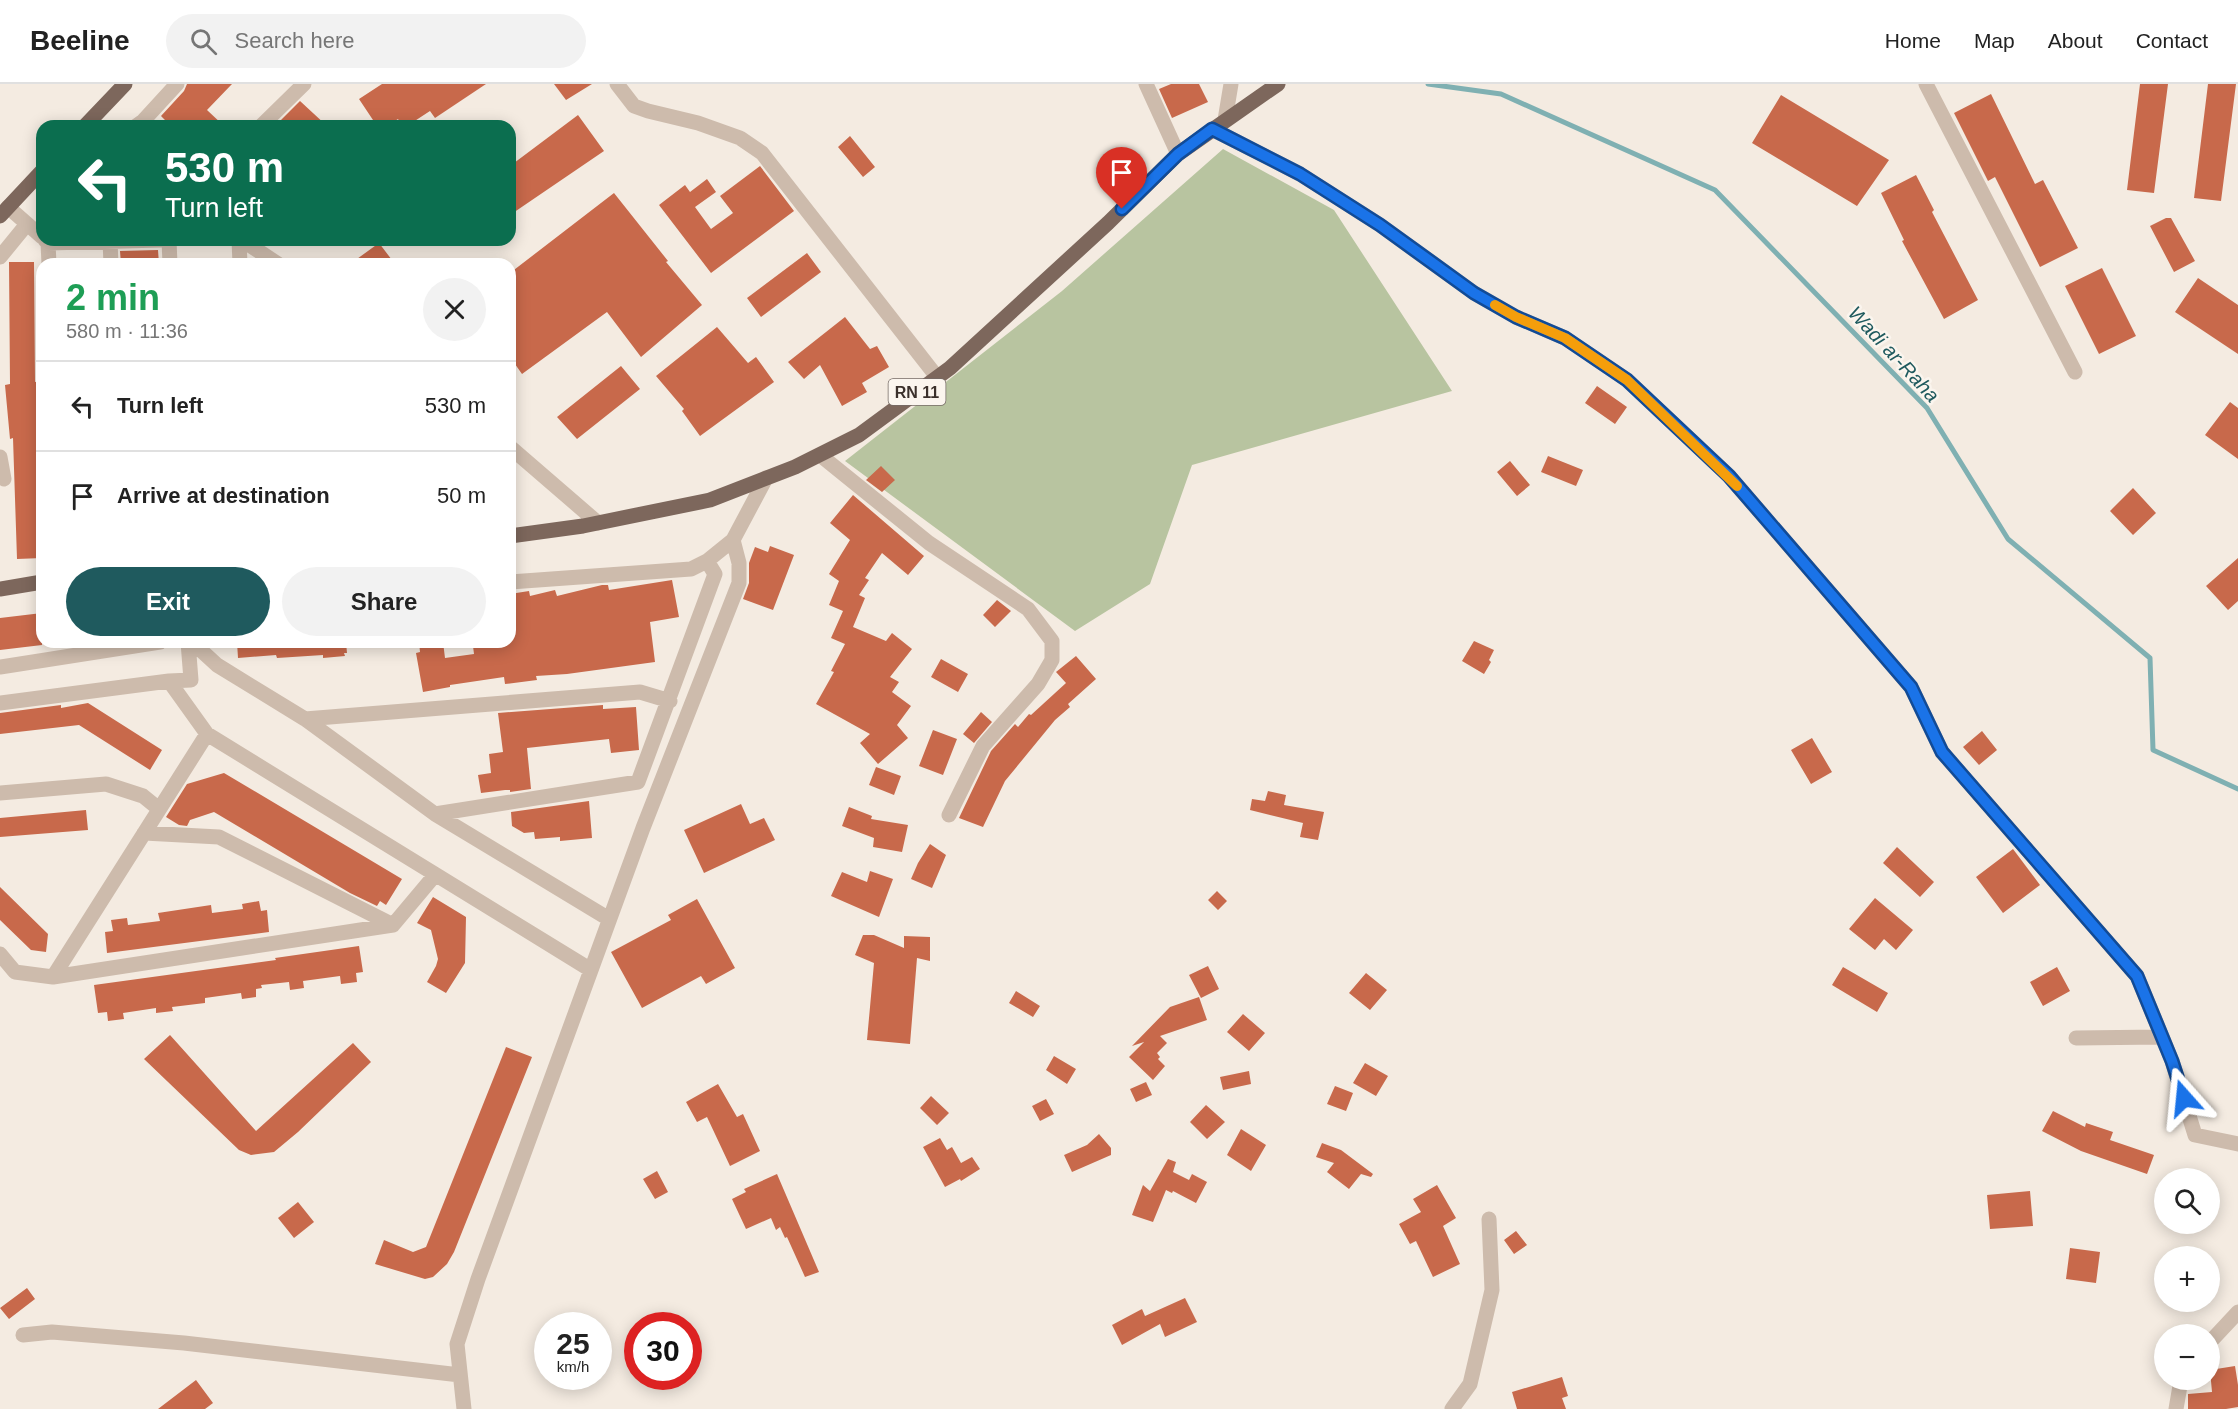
<!DOCTYPE html>
<meta charset="utf-8">
<style>
:root{--surface:#fff;--page:#f2f2f2;--text:#222;--muted:#767676;--line:#e0e0e0;--accent:#1f5a5e}
body{margin:0;font-family:Arial,sans-serif;background:var(--page);color:var(--text);height:100vh;display:flex;flex-direction:column;font-size:22px;white-space:nowrap}
*{box-sizing:border-box;margin:0}
p{font-size:20px;color:var(--muted)}
.icon{flex:none;width:33px;height:33px;fill:none;stroke:currentColor;stroke-width:2;stroke-linecap:round;stroke-linejoin:round}
.map{position:relative;flex:1;overflow:hidden}
.panel{position:absolute;left:36px;top:174px;width:480px;height:390px;display:flex;flex-direction:column;background:var(--surface);border-radius:18px;box-shadow:0 3px 15px #0003}
.panel>*{flex:none}
.top-card{position:absolute;left:36px;top:36px;width:480px;height:126px;border-radius:18px;box-shadow:0 3px 15px #0003;background:#0b6e4f;color:#fff;overflow:hidden}
.tools{position:absolute;left:2154px;top:1084px;display:grid;gap:12px}
.tools a{display:grid;place-items:center;width:66px;height:66px;border-radius:50%;background:var(--surface);box-shadow:0 3px 15px #0003;font-size:30px}
.speed{position:absolute;left:534px;top:1228px;display:flex;gap:12px;font-size:30px;font-weight:700;text-align:center}
.speed>*{display:grid;place-content:center;width:78px;height:78px;border-radius:50%;background:var(--surface);box-shadow:0 3px 15px #0003;line-height:1}
.speed small{font-size:15px;font-weight:400}
.speed .limit{border:9px solid #d22;background:#fff;color:#111}
.pin{position:absolute;display:grid;place-items:center;width:51px;height:51px;color:#fff;margin:-62px -26px;border-radius:50% 50% 50% 0;rotate:-45deg;box-shadow:0 0 6px #0007}
.pin .icon{rotate:45deg}
.me{position:absolute;width:66px;margin:-33px;rotate:342deg;stroke-linejoin:round;filter:drop-shadow(0 0 4px #0008)}
.turn{display:flex;align-items:center;gap:21px;height:126px;padding:0 30px;font-size:27px}
.turn .icon{width:78px;height:78px;stroke-width:2.5}
.turn b{display:block;font-size:42px;line-height:51px}
.round{display:grid;place-items:center;flex:none;width:63px;height:63px;border-radius:32px;background:var(--page)}
.overview{display:flex;align-items:center;justify-content:space-between;height:102px;padding:0 30px}
h1{font-size:36px;font-weight:800;line-height:45px;color:#1e9e55}
.primary-button{display:flex;gap:12px;margin-top:auto;padding:12px 30px}
.primary-button a{flex:1;height:69px;border-radius:36px;background:var(--accent);color:#fff;font-size:24px;font-weight:800;line-height:69px;text-align:center}
.primary-button a+a{background:var(--page);color:var(--text)}
ul{padding:0;list-style:none}
li{display:flex;align-items:center;gap:18px;height:90px;padding:0 30px;border-top:2px solid var(--line)}
li div{flex:1}
li b{display:block;font-size:22px}
li em{font-style:normal}
header{display:flex;align-items:center;gap:36px;box-sizing:border-box;height:84px;padding:0 30px;background:var(--surface);border-bottom:2px solid var(--line)}
header strong{font-size:28px}
nav{display:flex;gap:33px;margin-inline-start:auto;font-size:21px}
.search{width:420px;height:54px;background:var(--page);display:flex;align-items:center;gap:15px;box-sizing:border-box;padding:0 21px;border-radius:33px;color:var(--muted);font-size:22px}
.map>svg:first-child{display:block}
.green{fill:#b8c4a0}
.lines{fill:none;stroke-linecap:round;stroke-linejoin:round}
.stream{stroke:#7fb0b2;stroke-width:5}
.building{fill:#c8694b}
.minor{stroke:#cdbbac;stroke-width:15}
.major{stroke:#7d675c;stroke-width:15}
.route-casing{stroke:#114b97;stroke-width:15}
.route{stroke:#1a73e8;stroke-width:10}
.slow{stroke:#f59e0b;stroke-width:10}
.labels{text-anchor:middle;dominant-baseline:central;stroke-width:5;stroke-linejoin:round;paint-order:stroke}
.shield{fill:#fbf5ee;stroke:#756b66;stroke-width:1.5}
.shield-label{font-size:16px;font-weight:bold;fill:#3b302b}
.water-label{font-size:20px;font-style:italic;fill:#1f5a5e;stroke:#fbf5ee}
</style>
<header>
<strong>Beeline</strong>
<div class="search"><svg class="icon" aria-label="search" viewBox="0 0 24 24"><circle cx="10" cy="10" r="6"/><path d="M15 15l6 6"/></svg>Search here</div>
<nav><a>Home</a><a>Map</a><a>About</a><a>Contact</a></nav>
</header>
<div class="map">
<svg width="2238" height="1325" viewBox="0 0 2238 1325">
<rect width="100%" height="100%" fill="#f4ebe1"/>
<!-- green -->
<path class="green" d="M1223,65L1334,126L1452,307L1192,381L1150,500L1075,547L845,377L1062,207Z"/>
<g class="lines">
<!-- stream -->
<path class="stream" d="M1428,0L1501,10L1715,106L1927,324L2008,455L2150,574L2153,666L2238,705"/>
</g>
<!-- building -->
<path class="building" d="M187,0H232L207,26L224,42H171L161,32L184,7Z
M382,0H486L435,34L430,27L407,42H402L398,35L387,42H377L359,15Z
M554,0H592L566,16Z
M1171,0H1199L1208,18L1172,34L1159,5Z
M2140,0H2168L2154,109L2127,106Z
M2208,0H2236L2221,117L2194,114Z
M1991,10L2035,100L2043,96L2078,164L2040,183L1995,93L1988,97L1954,29Z
M1781,11L1889,76L1857,122L1752,59Z
M300,17L327,42H275Z
M578,31L604,67L510,131V82Z
M850,52L875,83L863,93L838,63Z
M760,82L794,127L711,189L659,121L685,101L690,108L707,95L716,108L695,123L711,145L733,129L720,112Z
M1916,91L1934,126L1932,128L1978,216L1944,235L1902,157L1904,156L1881,109Z
M614,109L668,177L666,178L702,221L641,273L607,228L522,290L510,273V189Z
M2166,134H2171L2195,177L2174,188L2150,142Z
M379,159L395,180H350Z
M158,166L159,180H121L120,167Z
M807,169L821,188L761,233L747,214Z
M9,178H34L35,298L42,297V474L17,475L13,354L10,355L5,301L10,300Z
M2102,184L2136,252L2099,270L2065,202Z
M2198,194L2238,221V270L2175,228Z
M845,233L870,265L877,262L889,283L862,299L867,308L842,322L820,281L804,295L788,278Z
M717,243L748,279L756,273L774,298L700,352L682,327L684,325L656,292Z
M621,282L640,305L577,355L557,333Z
M1597,302L1627,323L1615,340L1585,319Z
M2230,318L2238,324V375L2205,351Z
M1548,372L1583,386L1576,402L1541,388Z
M1510,377L1530,401L1517,412L1497,388Z
M881,382L895,396L882,408L866,396Z
M2133,404L2156,429L2133,451L2110,427Z
M853,411L924,472L908,491L882,469L865,494L869,496L859,511L865,514L853,543L886,557L892,549L912,565L890,593L899,598L892,608L911,622L897,641L908,654L878,680L860,659L870,650L816,620L834,588L831,587L845,560L831,554L843,527L829,521L839,497L829,490L850,456L830,439Z
M770,462L794,471L773,526L743,515L749,499V479L755,463L768,468Z
M2238,474V517L2228,526L2206,502Z
M672,496L679,533L650,538L655,578L567,590L536,592L537,596L505,600L504,593L450,601V603L423,608L416,569L420,568L419,558H443L445,574L474,570L473,562L510,558V510L529,507L530,512L555,506L557,512L602,501H608L609,506Z
M997,516L1011,527L995,543L983,531Z
M42,529V561L0,566V534Z
M1474,557L1494,566L1489,576L1491,578L1484,590L1462,577Z
M237,558H346L347,569H344L345,572L323,574V571L277,574L276,571L238,574Z
M1076,572L1096,595L1068,620L1070,623L1055,636L1005,697L983,743L959,734L991,667L1015,640L1018,643L1029,630L1031,631L1066,599L1056,588Z
M941,575L968,590L958,608L931,593Z
M88,619L162,666L150,686L79,641L0,650V629L61,621V624Z
M603,621V625L636,623L639,666L611,669L609,655L527,664L531,705L510,708V706H505L481,709L478,691L491,689L489,670L503,668L498,629Z
M981,628L992,638L974,659L963,650Z
M933,646L957,655L943,691L919,682Z
M1982,647L1997,666L1979,681L1963,663Z
M1812,654L1832,688L1811,700L1791,666Z
M876,683L901,692L894,711L869,701Z
M224,689L402,795L386,821L380,817L377,822L350,809L214,728L190,736L187,742L179,741L166,733L187,700Z
M1268,707L1286,711L1284,721L1324,728L1318,756L1300,753L1303,739L1250,726L1252,715L1265,717Z
M589,717L592,754L560,757V753L535,755L534,748L524,749L512,742L511,728Z
M741,720L750,740L764,734L775,756L704,789L684,746Z
M849,723L872,732L871,735L908,741L902,768L873,763L874,754L842,742Z
M86,726L88,746L0,753V734Z
M930,760L946,771L932,804L911,795L918,779Z
M1897,763L1934,798L1920,813L1883,779Z
M2013,765L2040,801L2003,829L1976,793Z
M870,787L893,795L879,833L831,812L842,788L867,798Z
M0,803L48,850L46,868L31,866L0,836Z
M1217,807L1227,817L1218,826L1208,816Z
M433,813L466,833L465,879L446,909L427,898L436,882L438,875L431,846L417,839Z
M1875,814L1913,846L1896,866L1884,855L1875,866L1849,845Z
M697,815L735,884L706,900L701,892L642,924L611,868L671,836L668,831Z
M259,817L261,827L267,826L269,848L107,869L105,848L113,847L111,836L127,834L128,841L160,837L158,829L211,821L212,829L243,825L242,820Z
M863,851H874L904,864V852L930,853V877L917,874L910,960L867,956L874,879L855,871Z
M359,862L363,888L356,889L357,898L341,900L340,892L303,897L304,904L290,906L289,898L261,901L262,904L256,905V913L242,915L241,909L205,914V919L172,923L173,927L156,929V924L123,929L124,935L108,937L107,928L98,929L94,901L276,876L275,874Z
M1208,882L1219,905L1201,914L1189,891Z
M1843,883L1888,909L1877,928L1832,901Z
M2057,883L2070,907L2043,922L2030,898Z
M1366,889L1387,906L1370,926L1349,909Z
M1016,907L1040,922L1033,933L1009,919Z
M1199,913L1207,936L1160,952L1167,959L1157,969L1160,973L1158,975L1165,982L1153,996L1129,973L1144,958L1132,962L1170,923Z
M1243,930L1265,949L1249,967L1227,948Z
M170,951L256,1047L353,959L371,978L298,1048L274,1068L251,1071L239,1066L144,975Z
M506,963L532,973L454,1168L447,1180L433,1193L425,1195L375,1180L384,1156L413,1168L426,1163Z
M1054,972L1076,985L1067,1000L1046,986Z
M1365,979L1388,992L1376,1012L1353,999Z
M1249,987L1251,1000L1223,1006L1220,993Z
M1146,998L1152,1011L1136,1018L1130,1005Z
M718,1000L737,1033L743,1030L760,1067L730,1082L707,1033L697,1038L686,1018Z
M1335,1002L1353,1009L1346,1027L1327,1020Z
M931,1012L949,1029L937,1041L920,1024Z
M1046,1015L1054,1030L1040,1037L1032,1022Z
M1206,1021L1225,1038L1207,1055L1190,1038Z
M2053,1027L2085,1043L2086,1039L2113,1048L2110,1056L2154,1071L2147,1090L2081,1067L2042,1047Z
M1241,1045L1266,1061L1251,1087L1227,1071Z
M1099,1050L1111,1064V1071L1072,1088L1064,1071L1087,1061Z
M940,1054L947,1066L952,1063L961,1079L972,1073L980,1085L961,1097L960,1095L945,1103L923,1063Z
M1322,1059L1341,1066L1373,1090L1371,1093L1361,1090L1349,1105L1327,1088L1334,1079L1316,1073Z
M1168,1075L1176,1078L1173,1088L1189,1096L1192,1090L1207,1098L1196,1119L1173,1107L1172,1109L1166,1106L1153,1138L1132,1131L1143,1101L1150,1107Z
M657,1087L668,1108L655,1115L643,1095Z
M777,1090L819,1188L805,1193L787,1153L785,1154L780,1143L776,1146L771,1134L746,1145L732,1115L746,1108L744,1105Z
M1437,1101L1456,1134L1443,1142L1460,1180L1433,1193L1416,1157L1410,1160L1399,1140L1421,1128L1413,1115Z
M2030,1107L2033,1142L1990,1145L1987,1111Z
M298,1118L314,1138L294,1154L278,1134Z
M1516,1147L1527,1161L1514,1170L1504,1156Z
M2070,1164L2100,1168L2096,1199L2066,1195Z
M27,1204L35,1215L9,1235L0,1224Z
M1185,1214L1197,1238L1165,1253L1160,1240L1122,1261L1112,1241L1142,1225L1145,1232Z
M2235,1282L2238,1301V1323L2226,1325H2188V1310L2212,1308L2210,1286Z
M1562,1293L1568,1312L1562,1314L1566,1325H1517L1512,1308Z
M196,1296L213,1319L205,1325H158Z"/>
<g class="lines">
<!-- minor -->
<path class="minor" d="M617,0L634,22L648,27L698,39L740,54L762,69L937,293
M1146,0L1178,70
M1926,0L2075,288
M1225,36L1231,0
M136,42L143,37L177,0
M261,42L304,0
M1212,45L1300,90L1380,141L1474,209L1516,233L1565,254L1627,296L1729,392L1911,603L1942,668L2137,892L2172,977L2195,1051L2238,1060
M8,123L42,153
M45,156L48,159L161,156
M169,156L170,180
M239,156L240,180
M242,156L278,180
M110,157L111,180
M48,159L49,180
M0,173L27,140
M510,363L598,439
M820,371L929,459L1028,525L1052,557V576L1038,600L983,662L949,731
M0,373L4,395
M510,498L691,485L707,477L733,456L766,394
M192,558L217,581L305,635L435,730L609,835
M0,583L160,558
M169,597L207,650L591,886
M0,619L169,597L191,596L188,558
M305,635L640,608L670,617
M0,709L106,700L143,712L159,725
M435,730L638,698L715,490L707,477
M144,749L219,753L393,841
M0,870L15,888L53,893L207,650
M53,893L393,841L435,791
M2076,954L2161,953
M23,1251L52,1248L184,1259L460,1291
M2210,1258L2238,1228
M464,1325L457,1260L478,1195L643,744L739,499V479L733,456
M1452,1325L1470,1300L1492,1206L1489,1135
M2176,1325L2181,1296"/>
<!-- major -->
<path class="major" d="M85,42L125,0
M0,132L42,87
M510,452L583,442L710,416L795,383L859,351L950,284L1108,139L1178,70L1278,0
M0,505L42,498"/>
</g>
<g class="lines">
<!-- route casing -->
<g class="route-casing">
<path id="route" d="M1122,125L1178,70L1212,45L1300,90L1380,141L1474,209L1516,233L1565,254L1627,296L1729,392L1911,603L1942,668L2137,892L2172,977L2184,1014"/>
</g>
<!-- route -->
<use href="#route" class="route"/>
<!-- slow -->
<path class="slow" d="M1495,221L1516,233L1565,254L1627,296L1737,402"/>
</g>
<g class="labels">
<!-- shield labels -->
<rect class="shield" x="888.5" y="295" width="57" height="26" rx="4.5"/>
<g class="shield-label">
<text x="917" y="308">RN 11</text>
</g>
<!-- water labels -->
<g class="water-label">
<text transform="translate(1894 270) rotate(47)">Wadi ar-Raha</text>
</g>
</g>
</svg>
<div class="tools">
<a><svg class="icon" aria-label="search" viewBox="0 0 24 24"><circle cx="10" cy="10" r="6"/><path d="M15 15l6 6"/></svg></a>
<a>+</a>
<a>−</a>
</div>
<div class="speed"><div>25<small>km/h</small></div><div class="limit">30</div></div>
<div class="pin" style="left:1122px;top:125px;background:#d93025"><svg class="icon" aria-label="arrive" viewBox="0 0 24 24"><path d="M6 21V4h12l-3 4 3 4H6"/></svg></div>
<svg class="me" style="left:2184px;top:1014px" viewBox="-20 -20 40 40"><path d="M0-17L14 15 0 8-14 15z" fill="#1a73e8" stroke="#fff" stroke-width="4"/></svg>
<div class="top-card">
<div class="turn"><svg class="icon" aria-label="left" viewBox="0 0 24 24"><path d="M17 20v-9H6M10 6l-5 5 5 5"/></svg><div><b>530 m</b>Turn left</div></div>
</div>
<section class="panel">
<div class="overview"><div><h1>2 min</h1><p>580 m · 11:36</p></div><a class="round"><svg class="icon" aria-label="close" viewBox="0 0 24 24"><path d="M6 6l12 12M18 6L6 18"/></svg></a></div>
<ul>
<li><svg class="icon" aria-label="left" viewBox="0 0 24 24"><path d="M17 20v-9H6M10 6l-5 5 5 5"/></svg><div><b>Turn left</b></div><em>530 m</em></li>
<li><svg class="icon" aria-label="arrive" viewBox="0 0 24 24"><path d="M6 21V4h12l-3 4 3 4H6"/></svg><div><b>Arrive at destination</b></div><em>50 m</em></li>
</ul>
<div class="primary-button"><a>Exit</a><a>Share</a></div>
</section>
</div>
